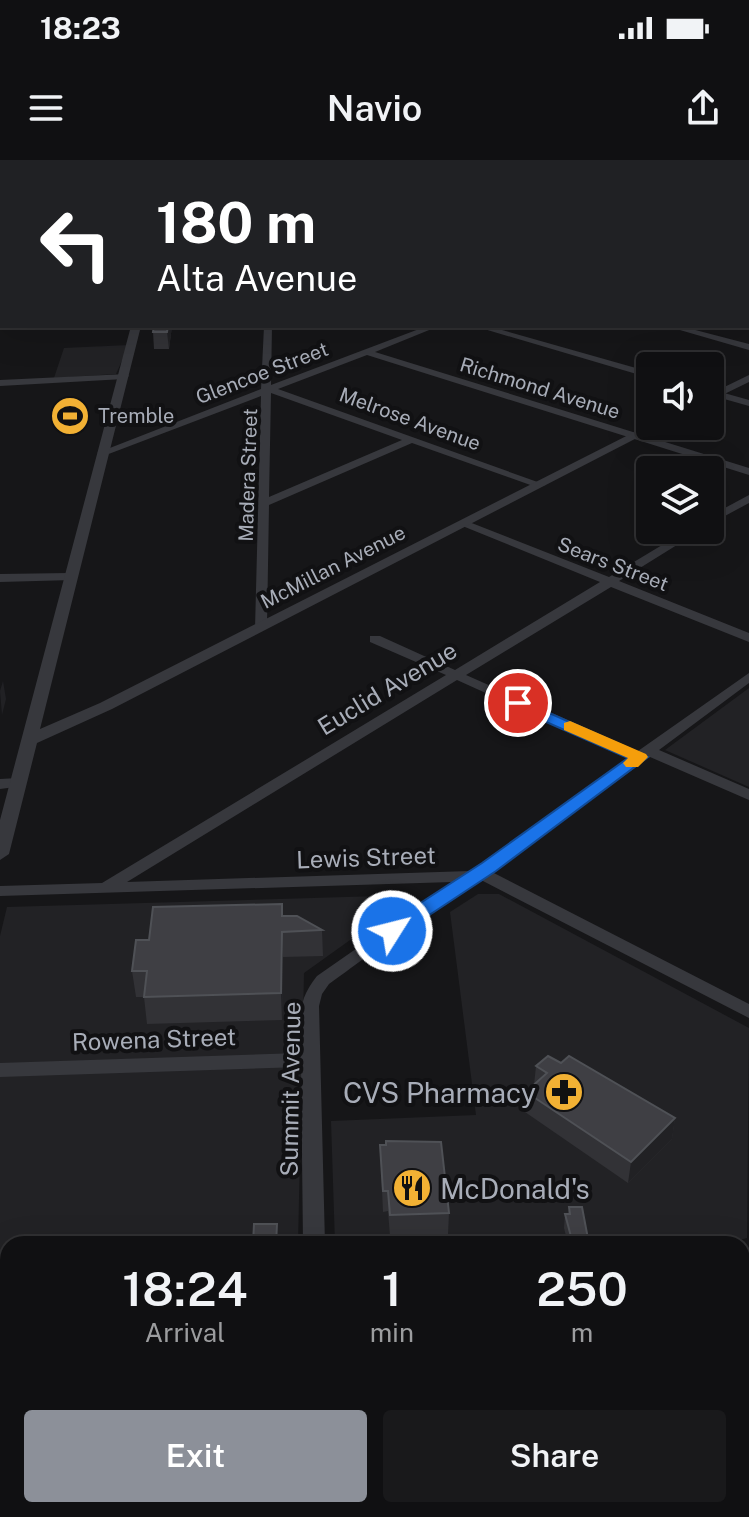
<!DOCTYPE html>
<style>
:root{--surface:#101012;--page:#19191b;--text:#f1f3f6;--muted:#9c9d9f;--line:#303032;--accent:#8c9099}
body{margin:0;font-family:"Public Sans",sans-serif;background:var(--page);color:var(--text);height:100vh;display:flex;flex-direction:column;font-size:30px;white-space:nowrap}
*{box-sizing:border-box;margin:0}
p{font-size:26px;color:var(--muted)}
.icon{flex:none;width:44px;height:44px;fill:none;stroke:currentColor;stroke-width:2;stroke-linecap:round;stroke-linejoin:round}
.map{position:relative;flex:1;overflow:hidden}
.drawer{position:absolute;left:0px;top:1076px;width:750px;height:282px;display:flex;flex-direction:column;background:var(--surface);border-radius:24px 24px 0 0;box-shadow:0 8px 32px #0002,0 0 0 2px var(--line)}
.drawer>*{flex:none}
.guide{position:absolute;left:0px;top:0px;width:750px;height:168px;box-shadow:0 8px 32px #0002,0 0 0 2px var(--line);background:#202124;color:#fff;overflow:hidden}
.controls{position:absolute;left:636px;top:192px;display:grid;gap:16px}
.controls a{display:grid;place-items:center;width:88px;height:88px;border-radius:8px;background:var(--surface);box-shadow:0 8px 32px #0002,0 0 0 2px var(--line);font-size:40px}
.pin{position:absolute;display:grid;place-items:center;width:68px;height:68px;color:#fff;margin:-34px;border:4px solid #fff;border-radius:50%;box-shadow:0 2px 8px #0007}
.me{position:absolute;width:88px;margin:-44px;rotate:54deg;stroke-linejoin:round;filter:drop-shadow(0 0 6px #0008)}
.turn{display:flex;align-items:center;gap:28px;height:168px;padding:0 24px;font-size:36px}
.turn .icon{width:104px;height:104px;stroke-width:2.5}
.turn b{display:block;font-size:56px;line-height:68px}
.eta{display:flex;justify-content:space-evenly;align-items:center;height:136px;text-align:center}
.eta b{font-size:48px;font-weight:600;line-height:56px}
.cta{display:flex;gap:16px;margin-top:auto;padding:16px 24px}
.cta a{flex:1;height:92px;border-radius:8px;background:var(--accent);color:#fff;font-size:32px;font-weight:600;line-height:92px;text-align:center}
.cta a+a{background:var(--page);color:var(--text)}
.status{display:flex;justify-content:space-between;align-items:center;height:56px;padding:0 40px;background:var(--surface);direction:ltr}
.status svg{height:22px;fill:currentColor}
header{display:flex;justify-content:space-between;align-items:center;height:104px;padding:0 24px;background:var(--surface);font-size:36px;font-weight:600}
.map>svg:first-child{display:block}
.built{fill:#222225}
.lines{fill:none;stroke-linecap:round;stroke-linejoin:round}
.minor{fill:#37383d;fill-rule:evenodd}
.tertiary{fill:#37383d;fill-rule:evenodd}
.secondary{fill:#45474d;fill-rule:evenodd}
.wall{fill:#323236}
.shaded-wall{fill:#212124}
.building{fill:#3f3f44;stroke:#4f5156;stroke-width:2}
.route{fill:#1a73e8;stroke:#114b97;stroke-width:2}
.slow{fill:#f59e0b}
.labels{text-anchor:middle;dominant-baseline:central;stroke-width:8;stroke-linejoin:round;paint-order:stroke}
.far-street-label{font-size:20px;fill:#a8adb8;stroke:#111113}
.far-poi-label{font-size:20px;fill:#a8adb8;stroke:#111113;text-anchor:start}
.street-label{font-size:24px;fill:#a8adb8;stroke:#111113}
.near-poi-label{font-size:28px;fill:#a8adb8;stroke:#111113;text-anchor:end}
</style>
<div class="status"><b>18:23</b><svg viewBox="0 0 49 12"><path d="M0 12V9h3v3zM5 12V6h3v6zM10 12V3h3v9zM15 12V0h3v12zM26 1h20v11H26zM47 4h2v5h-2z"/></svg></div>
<header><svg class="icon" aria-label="menu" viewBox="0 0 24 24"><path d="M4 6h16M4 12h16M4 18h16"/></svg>Navio<svg class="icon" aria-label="share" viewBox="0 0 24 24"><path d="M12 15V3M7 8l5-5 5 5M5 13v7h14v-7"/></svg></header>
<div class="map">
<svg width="749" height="1357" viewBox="0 0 749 1357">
<rect width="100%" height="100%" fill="#161618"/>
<!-- built -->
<path class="built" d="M129,185L116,214L54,218L64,188Z
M749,528V627L665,590Z
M478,734H499L749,868L747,1078L726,1084H335L331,961L476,955L450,752Z
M413,735L304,813L298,1084H8V1121H0V776L7,747Z
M0,1182H8V1350H537L530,1357H0Z"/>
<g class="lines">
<!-- minor -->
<path class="minor" d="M0,13H2V17H0Z
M748,15H749V19H748Z
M0,37H2V41H0Z
M748,44H749V48H748Z
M0,63H2V67H0Z
M748,89H749V94H748Z
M748,133H749V139H748Z
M0,158H2V164H0Z
M264,166H272L271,225L427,166H439L375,192L749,308V315L367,195L278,229L546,325L536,327L412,283L269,345L267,466L260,470L255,469L261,236L106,295L97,293L261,229ZM271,233L402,280L269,337Z
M474,166H488L650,212V218Z
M666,166H680L749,184V190Z
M127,214L129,216L124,219L0,226V220Z
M710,229L749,240V246L710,235Z
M749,335V343L710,364V356Z
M464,360L609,417L687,370H701L619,421L749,473V482L611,427L466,515L638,591L749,513V523L659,590L749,629V640L650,597L492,712L749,844V858L483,721C462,722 354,807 329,824L322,834L319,846L325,1084H303L301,907L0,917V903L301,893C301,861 295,843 317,816L452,722L0,736V726L102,723L446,515L370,482V476H380L455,510L600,422L460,365L458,363ZM457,520L629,598L470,711L127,722Z
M69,413L73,414V420L0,422V414Z
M18,618L26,623L23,626L0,629V619Z"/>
<!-- tertiary -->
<path class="tertiary" d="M176,0H184V2H176Z
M131,166H141L40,569L100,543L650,264V266H660L112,549L37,583L9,694L0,700V660Z
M749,215V222L710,241V234Z
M742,1139L749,1142V1165L742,1162Z"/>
<!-- secondary -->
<path class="secondary" d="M749,1115V1148L742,1150V1118Z
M8,1141V1167L0,1168V1142Z
M548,1350H586L583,1357H545Z"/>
</g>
<!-- wall -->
<path class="wall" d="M172,166L169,189H154L153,172Z
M282,744L283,756L322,770L323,796L283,797L282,860L147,864L144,837H136L132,811L149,780Z
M561,903L675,958L672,979L628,1023L525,952L526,932L534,925L536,906Z
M380,985L449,1053L448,1074L390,1076L388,1051L383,1052Z
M569,1047L589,1084H568L564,1068L565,1054H568Z"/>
<!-- shaded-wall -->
<path class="shaded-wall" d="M168,166H172L169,189L167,172Z
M3,521L6,539L2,555L0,531Z
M282,772L283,797L282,860L281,833Z
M675,958L672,979L628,1023L631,1002Z"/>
<!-- building -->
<path class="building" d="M154,166H168L167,172H153Z
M282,744V756H297L322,770L282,772L281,833L144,837L147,811H132L136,780H149L153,747Z
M548,896L561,903L569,896L675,958L631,1002L526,932L547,913L536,906Z
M386,981L441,982L449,1053L390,1055L388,1031H383L380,985H386Z
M569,1047H582L589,1084H573L565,1054H570Z
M254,1064H277L276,1084H253Z
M605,1350H733L728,1357H610L604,1352Z"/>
<!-- route -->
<path class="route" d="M518,539L648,597L496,711L399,775H385L383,771L385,766L482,703L628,598L512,547L510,543Z"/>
<!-- slow -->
<path class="slow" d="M570,561L646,594L648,597L638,607H626L623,603L628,598L564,570V563Z"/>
<!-- icons -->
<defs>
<g id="stadium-disc" transform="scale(2)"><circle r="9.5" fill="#f2b134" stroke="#111113"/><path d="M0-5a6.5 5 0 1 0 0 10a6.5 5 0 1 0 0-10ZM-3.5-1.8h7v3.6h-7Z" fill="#111"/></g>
<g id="pharmacy-disc" transform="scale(2)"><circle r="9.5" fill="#f2b134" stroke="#111113"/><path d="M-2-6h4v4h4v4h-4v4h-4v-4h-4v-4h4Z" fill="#111"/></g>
<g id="restaurant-disc" transform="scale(2)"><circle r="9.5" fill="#f2b134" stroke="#111113"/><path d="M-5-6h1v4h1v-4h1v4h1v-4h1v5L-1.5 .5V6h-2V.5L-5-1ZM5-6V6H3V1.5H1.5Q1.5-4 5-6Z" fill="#111"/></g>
</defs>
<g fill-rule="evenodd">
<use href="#stadium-disc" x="70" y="256"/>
<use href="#pharmacy-disc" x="564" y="932"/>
<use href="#restaurant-disc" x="412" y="1028"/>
</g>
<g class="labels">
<!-- far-street labels -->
<g class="far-street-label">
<text transform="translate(262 213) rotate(-21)">Glencoe Street</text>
<text transform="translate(540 228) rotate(17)">Richmond Avenue</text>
<text transform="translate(410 259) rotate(20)">Melrose Avenue</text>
<text transform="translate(248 315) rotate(-88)">Madera Street</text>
<text transform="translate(613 404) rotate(21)">Sears Street</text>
<text transform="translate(333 407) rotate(-27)">McMillan Avenue</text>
</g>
<!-- far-poi labels -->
<g class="far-poi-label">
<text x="98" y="256">Tremble</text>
</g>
<!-- street labels -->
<g class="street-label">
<text transform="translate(387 528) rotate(-31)">Euclid Avenue</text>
<text transform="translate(366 697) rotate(-2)">Lewis Street</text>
<text transform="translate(154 879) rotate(-2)">Rowena Street</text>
<text transform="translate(290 929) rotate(-89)">Summit Avenue</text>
</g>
<!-- near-poi labels -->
<g class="near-poi-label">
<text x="536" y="932">CVS Pharmacy</text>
<text x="440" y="1028" text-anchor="start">McDonald's</text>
</g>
</g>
</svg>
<div class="controls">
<a><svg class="icon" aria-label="sound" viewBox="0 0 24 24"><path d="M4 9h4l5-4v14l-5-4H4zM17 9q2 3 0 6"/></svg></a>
<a><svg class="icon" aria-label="layers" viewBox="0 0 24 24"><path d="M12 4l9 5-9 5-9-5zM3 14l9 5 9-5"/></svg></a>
</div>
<div class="pin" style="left:518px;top:543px;background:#d93025"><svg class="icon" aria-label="arrive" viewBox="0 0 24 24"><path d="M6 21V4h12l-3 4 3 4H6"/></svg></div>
<svg class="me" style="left:392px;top:771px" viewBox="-20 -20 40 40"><circle r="17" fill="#1a73e8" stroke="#fff" stroke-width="3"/><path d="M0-11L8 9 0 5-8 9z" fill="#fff"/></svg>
<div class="guide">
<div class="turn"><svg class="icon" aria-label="left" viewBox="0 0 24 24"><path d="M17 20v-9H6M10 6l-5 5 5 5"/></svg><div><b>180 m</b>Alta Avenue</div></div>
</div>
<section class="drawer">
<div class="eta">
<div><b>18:24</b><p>Arrival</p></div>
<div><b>1</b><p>min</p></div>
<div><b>250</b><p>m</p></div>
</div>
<div class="cta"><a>Exit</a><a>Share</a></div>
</section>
</div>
